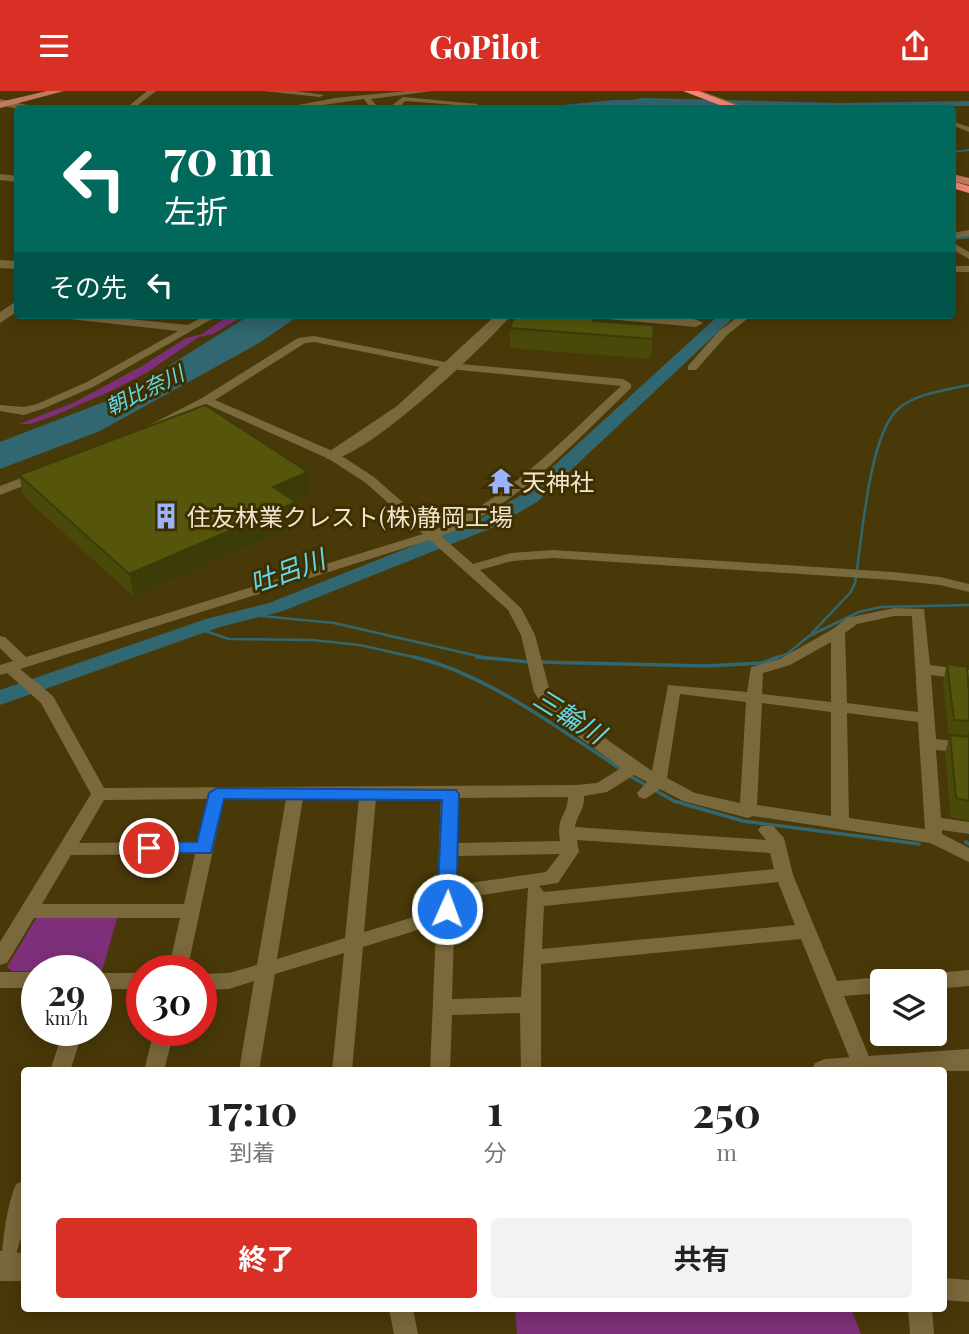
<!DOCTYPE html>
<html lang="ja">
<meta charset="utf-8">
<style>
:root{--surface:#fff;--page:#f2f2f2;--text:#222;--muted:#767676;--accent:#d93025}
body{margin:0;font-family:"Playfair Display","Noto Sans JP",serif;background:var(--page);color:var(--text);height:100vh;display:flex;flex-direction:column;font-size:26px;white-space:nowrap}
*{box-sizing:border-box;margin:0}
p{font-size:23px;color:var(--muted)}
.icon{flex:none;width:38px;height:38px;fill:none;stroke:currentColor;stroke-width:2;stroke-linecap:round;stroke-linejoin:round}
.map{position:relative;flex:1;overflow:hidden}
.panel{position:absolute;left:21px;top:976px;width:926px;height:245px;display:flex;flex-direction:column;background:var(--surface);border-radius:7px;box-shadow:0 4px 18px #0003}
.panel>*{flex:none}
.guide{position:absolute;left:14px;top:14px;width:942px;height:214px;border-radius:7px;box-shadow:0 4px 18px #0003;background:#00695c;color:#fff;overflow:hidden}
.fabs{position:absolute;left:870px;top:878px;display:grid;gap:14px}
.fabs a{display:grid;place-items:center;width:77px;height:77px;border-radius:7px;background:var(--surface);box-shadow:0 4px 18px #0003;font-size:35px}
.speed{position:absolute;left:21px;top:864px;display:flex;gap:14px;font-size:35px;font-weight:700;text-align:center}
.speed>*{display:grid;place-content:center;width:91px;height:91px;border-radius:50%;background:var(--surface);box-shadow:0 4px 18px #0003;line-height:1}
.speed small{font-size:18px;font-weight:400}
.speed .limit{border:10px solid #d22;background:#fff;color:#111}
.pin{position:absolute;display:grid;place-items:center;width:60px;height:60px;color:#fff;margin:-30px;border:4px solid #fff;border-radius:50%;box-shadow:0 2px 7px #0007}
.me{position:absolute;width:77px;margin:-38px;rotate:2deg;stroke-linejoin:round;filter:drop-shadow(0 0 5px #0008)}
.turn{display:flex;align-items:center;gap:24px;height:147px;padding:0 35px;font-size:32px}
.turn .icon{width:91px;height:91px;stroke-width:2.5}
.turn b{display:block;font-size:49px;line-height:60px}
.then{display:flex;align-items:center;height:66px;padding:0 35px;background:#0003;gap:14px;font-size:26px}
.eta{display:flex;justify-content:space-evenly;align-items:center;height:119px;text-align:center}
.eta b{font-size:42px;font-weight:700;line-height:49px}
.button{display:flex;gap:14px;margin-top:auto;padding:14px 35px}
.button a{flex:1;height:80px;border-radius:7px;background:var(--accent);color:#fff;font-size:28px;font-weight:700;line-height:80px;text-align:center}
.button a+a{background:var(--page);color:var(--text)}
header{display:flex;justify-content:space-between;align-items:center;height:91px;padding:0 35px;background:var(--accent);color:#fff;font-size:32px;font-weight:700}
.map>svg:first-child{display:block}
.green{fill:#7d3079}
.water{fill:#306770}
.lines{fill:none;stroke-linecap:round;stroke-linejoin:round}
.stream-far2{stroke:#306770;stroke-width:2}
.stream-far1{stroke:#306770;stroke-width:2.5}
.stream{stroke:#306770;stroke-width:3.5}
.river{fill:#306770;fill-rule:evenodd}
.street{fill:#7a693d;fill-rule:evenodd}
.secondary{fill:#7a693d;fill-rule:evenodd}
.primary{fill:#c47b60;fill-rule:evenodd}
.highway{fill:#f68777;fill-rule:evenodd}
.wall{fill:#494a0a}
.shaded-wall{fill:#3c3c08}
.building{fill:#55560c;stroke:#3c3c08;stroke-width:2}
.route{fill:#1a73e8;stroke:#114b97;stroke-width:2}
.labels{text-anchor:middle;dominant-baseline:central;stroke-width:6;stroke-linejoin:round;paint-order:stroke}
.far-water-label{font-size:21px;font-style:italic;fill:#64d8eb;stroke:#3e2f00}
.poi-label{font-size:24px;fill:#efe6cf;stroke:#3e2f00;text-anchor:start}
.water-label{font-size:26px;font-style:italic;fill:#64d8eb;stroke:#3e2f00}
</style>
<header><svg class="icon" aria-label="menu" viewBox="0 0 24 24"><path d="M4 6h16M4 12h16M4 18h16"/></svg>GoPilot<svg class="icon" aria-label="share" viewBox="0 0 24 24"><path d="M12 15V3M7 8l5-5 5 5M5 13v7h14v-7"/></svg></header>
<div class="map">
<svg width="969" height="1243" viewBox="0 0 969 1243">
<rect width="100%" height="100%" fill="#493909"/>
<!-- green -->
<path class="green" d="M229,224H245L213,243L199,246L146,282L113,299L56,324L31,333H19L75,311L142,275L186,247L202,243Z
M118,824L102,880H12L7,876L37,826Z
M515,1218H851L861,1243H517Z"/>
<!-- water -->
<path class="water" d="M643,7L838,12L969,10V15L543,18L567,14L700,13L685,10L605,12Z
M250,224H300L259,252L100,340L0,378V351L122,304Z"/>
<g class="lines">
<!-- stream-far2 -->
<path class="stream-far2" d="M952,61L969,59
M959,147L969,146"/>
<!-- stream-far1 -->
<path class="stream-far1" d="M952,148L969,146
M252,524L334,532L491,568
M199,538L229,548L312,549L360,554L422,568
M812,542L850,502L855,492C862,450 868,348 897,319C915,302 947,299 969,294
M773,568L787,563L809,545L859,521L881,516L969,514"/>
<!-- stream -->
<path class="stream" d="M414,566C485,582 561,639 622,679
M477,566L530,571
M538,571L707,575L762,572L778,566
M628,684L674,710L743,730L919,753
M966,751L969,753"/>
<!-- river -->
<path class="river" d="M614,9H724L729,12L724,15L547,18L552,15Z
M719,224H736L537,411L492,437L283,520L220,536L0,614V599L206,528L269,512L478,429L523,403Z"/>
<!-- street -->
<path class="street" d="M147,0H156L133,18H125Z
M263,0H296L324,4L320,6Z
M406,0H433L371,8L376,14L391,15L403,6L478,13L474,18H467L469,15L405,10L398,18H371L364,8L297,18H277L335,7Z
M952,30L969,36V41L952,34Z
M0,83L18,85V91L0,89Z
M969,139V145L952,148V142Z
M952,151L969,161V168L952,158Z
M952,175H969V181H952Z
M56,224H90L188,234L206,224H219L95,295L45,317L24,324L0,320V314L24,316L37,313L87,291L178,240L61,227Z
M740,224H752L726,245L696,279H688V275L718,241Z
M314,245L450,272L623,288L631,293V297C570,355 521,413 441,445L473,473L511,462L553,459L893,481L940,486L969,493V501L940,494L893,489L553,467L512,470L480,479L521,517L535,544L550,601L562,617L652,680L668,594L747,601L751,576L780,568L833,538L847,527L894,517L924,518L930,574L969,579V589L931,584L936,648L969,652V662L936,659L941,727L969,731V743L942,739V743L969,757V771L930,752L753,725L748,727L683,710L660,698L645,708L639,706L637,702L647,691L634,684L607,701L584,705C585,719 576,725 575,736L766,749L758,739L761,735H773L784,747L793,784L837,890L882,886L890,891H882V902L844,905L875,980H855L801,848L541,873V980H521L520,922L452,924L450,980H430L436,838L427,836L363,856L352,980H332L344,862L275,883L259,980H239L254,890L229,898L201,899V883L229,882L257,874L286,708H224L187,880H168L180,827H34L7,872L0,874V851L91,703L41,612L7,582L0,584V574L13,570L0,557V545L5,546L26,566L423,443L366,392L329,368L206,313L158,338L154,339L148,335L202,307L298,247ZM314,251L450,278L621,295C562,349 509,408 434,439L374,386L337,362L215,309L305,252ZM430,449L508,519L521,544L534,601L550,625L621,677L597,692L576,694L104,697L53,605L20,578ZM894,525H912L918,621L847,612L845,542L857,533ZM831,551V611L762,603L763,582L790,574ZM680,603L746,611L740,712L695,702L667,687ZM762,612L831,621V725L757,714ZM847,622L918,631L925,738L849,727ZM568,706C567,726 556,725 560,750L457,752L458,707ZM303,707H359L345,847L277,868ZM376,707H441L436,824L427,822L364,841ZM207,708L198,751L79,752L104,709ZM577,749L770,762L774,778L544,801L539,795L558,792L576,765L579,761ZM195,763L184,813H42L71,764ZM560,763L546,781L456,794L457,765ZM778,791L795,834L542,858L544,815ZM528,797L521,906L452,908L455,808Z
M40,380L46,384L44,387L0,404V395Z
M969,879V895L934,898V891H914L917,886L924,883Z
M0,881H37V897H0Z
M96,882H142V898H96Z
M63,940H83L70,980H50Z
M154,940H174L164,980H144Z
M24,1090V1137L10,1183L2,1186C0,1164 6,1116 16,1093Z
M943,1187L969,1189V1211L943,1209Z
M389,1218H413L418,1243H394Z
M908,1218H932L934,1243H910Z"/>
<!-- secondary -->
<path class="secondary" d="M686,0H701L751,18H734Z
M0,8L36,16L37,18H18L0,14Z
M0,169L18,170V178L0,177Z
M18,209V220L0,232V221Z
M496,224H511C490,251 357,376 327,368L325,365L327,362L397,315Z
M601,224C621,224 690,221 703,232L696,236L608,228Z
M969,958V980H811L815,972L825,968Z
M0,1160L24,1162V1190H0Z"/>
<!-- primary -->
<path class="primary" d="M47,0H64L0,17V11Z
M48,15L71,18H43Z
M952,83L969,87V94L952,90Z"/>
<!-- highway -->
<path class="highway" d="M683,0H698L746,18H730Z
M952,90L969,95V102L952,97Z"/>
</g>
<!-- wall -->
<path class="wall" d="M597,231L654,234L651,268L510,257V237Z
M308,381L310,403L294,410L298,433L134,506L24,406L19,384Z
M947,573L969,602V640L967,646H969V730L951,726L945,662L949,647L943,591Z"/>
<!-- shaded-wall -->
<path class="shaded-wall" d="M595,224H598L594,243L593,230Z
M308,381L310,403L275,418L273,396Z
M296,411L298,433L134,506L129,483Z"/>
<!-- building -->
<path class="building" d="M515,224H595L593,230L654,234L653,248L510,237Z
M205,314L308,381L273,396L296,411L129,483L19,384Z
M947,573L967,576L969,602V630L954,629Z
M950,644L969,646V710L956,707Z"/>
<!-- route -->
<path class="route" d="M217,697L456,699L459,703L456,818L453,823H440L437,818L442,709L224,708L211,762H143L140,757L143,753L149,751H197L209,702Z"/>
<!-- icons -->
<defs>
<g id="temple-bare" transform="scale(2.1)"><path d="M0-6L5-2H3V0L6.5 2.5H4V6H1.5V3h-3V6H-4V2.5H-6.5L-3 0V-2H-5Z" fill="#9cb4fd" stroke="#3e2f00" stroke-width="2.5" paint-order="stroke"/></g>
<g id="building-bare" transform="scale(2.1)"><path d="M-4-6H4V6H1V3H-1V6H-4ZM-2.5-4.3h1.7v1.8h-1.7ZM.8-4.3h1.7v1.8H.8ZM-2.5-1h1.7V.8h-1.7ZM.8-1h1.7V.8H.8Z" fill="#9cb4fd" stroke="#3e2f00" stroke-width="2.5" paint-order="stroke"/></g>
</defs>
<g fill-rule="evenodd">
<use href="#temple-bare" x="501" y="390"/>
<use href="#building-bare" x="166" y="425"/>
</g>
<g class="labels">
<!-- far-water labels -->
<g class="far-water-label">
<text transform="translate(144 298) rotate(-26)">朝比奈川</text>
</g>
<!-- poi labels -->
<g class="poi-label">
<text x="522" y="390">天神社</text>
<text x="187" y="425">住友林業クレスト(株)静岡工場</text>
</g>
<!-- water labels -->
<g class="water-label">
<text transform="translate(287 479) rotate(-20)">吐呂川</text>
<text transform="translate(570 624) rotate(32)">三輪川</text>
</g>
</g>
</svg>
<div class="fabs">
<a><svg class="icon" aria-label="layers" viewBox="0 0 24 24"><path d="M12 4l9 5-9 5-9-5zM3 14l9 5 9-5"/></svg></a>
</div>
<div class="speed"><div>29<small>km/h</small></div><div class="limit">30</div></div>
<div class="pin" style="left:149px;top:757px;background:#d93025"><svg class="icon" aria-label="arrive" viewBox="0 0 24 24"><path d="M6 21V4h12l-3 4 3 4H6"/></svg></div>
<svg class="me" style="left:447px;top:818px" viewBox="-20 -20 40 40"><circle r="17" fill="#1a73e8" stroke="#fff" stroke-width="3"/><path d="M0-11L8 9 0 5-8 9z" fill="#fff"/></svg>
<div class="guide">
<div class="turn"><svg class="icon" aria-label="left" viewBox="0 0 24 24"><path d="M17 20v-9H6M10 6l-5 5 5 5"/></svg><div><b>70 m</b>左折</div></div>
<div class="then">その先<svg class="icon" aria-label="left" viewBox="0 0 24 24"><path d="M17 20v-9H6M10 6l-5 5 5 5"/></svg></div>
</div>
<section class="panel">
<div class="eta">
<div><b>17:10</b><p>到着</p></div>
<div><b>1</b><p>分</p></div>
<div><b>250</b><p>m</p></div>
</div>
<div class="button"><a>終了</a><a>共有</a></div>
</section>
</div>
